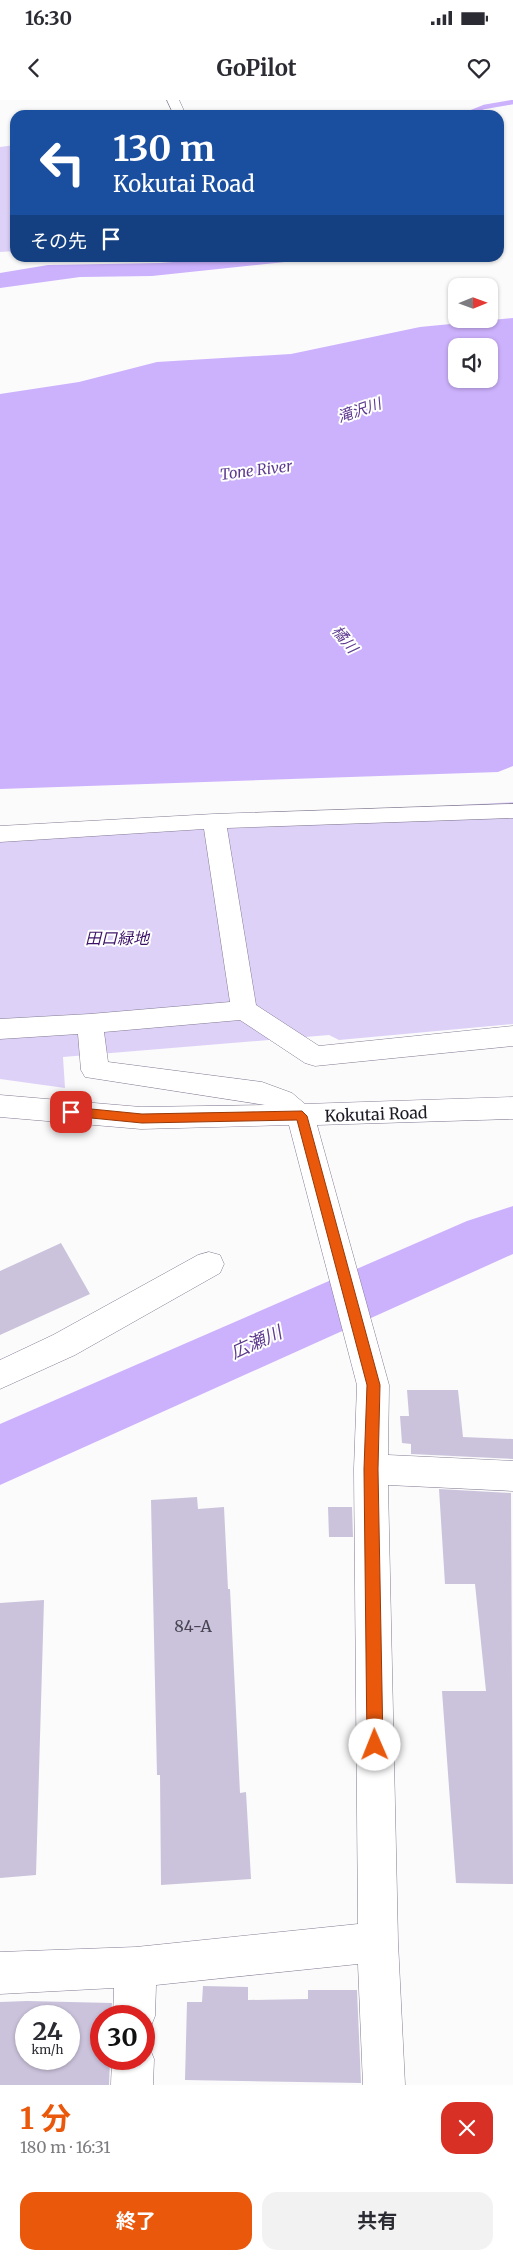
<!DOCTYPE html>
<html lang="ja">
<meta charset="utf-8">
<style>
:root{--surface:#fff;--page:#f2f2f3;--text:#2b2b33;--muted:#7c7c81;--accent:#ea580c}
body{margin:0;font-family:Merriweather,"Noto Sans JP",serif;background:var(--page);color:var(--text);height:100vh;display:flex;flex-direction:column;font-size:19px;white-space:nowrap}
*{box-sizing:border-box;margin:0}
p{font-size:16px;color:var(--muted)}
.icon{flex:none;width:28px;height:28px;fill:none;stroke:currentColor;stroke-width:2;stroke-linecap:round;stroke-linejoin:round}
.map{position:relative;height:1985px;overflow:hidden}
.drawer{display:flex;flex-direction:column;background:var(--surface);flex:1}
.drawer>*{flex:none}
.top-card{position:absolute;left:10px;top:10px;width:494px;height:152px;border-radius:15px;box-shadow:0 1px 4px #0004;background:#1a4fa0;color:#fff;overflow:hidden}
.needle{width:32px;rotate:89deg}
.controls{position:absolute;left:448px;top:178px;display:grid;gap:10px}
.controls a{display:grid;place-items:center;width:50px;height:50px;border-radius:10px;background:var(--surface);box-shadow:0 1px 4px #0004;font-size:25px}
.speed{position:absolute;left:15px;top:1905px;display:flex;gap:10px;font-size:25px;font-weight:700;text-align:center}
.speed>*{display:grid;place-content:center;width:65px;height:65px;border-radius:50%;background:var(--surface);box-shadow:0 1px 4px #0004;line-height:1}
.speed small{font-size:12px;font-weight:400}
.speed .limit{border:8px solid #d22;background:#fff;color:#111}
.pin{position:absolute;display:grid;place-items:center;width:42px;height:42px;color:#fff;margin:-21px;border-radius:10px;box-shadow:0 2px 8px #0006}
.me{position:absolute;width:55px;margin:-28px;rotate:359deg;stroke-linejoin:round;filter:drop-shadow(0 0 4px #0008)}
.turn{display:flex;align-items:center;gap:18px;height:105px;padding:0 20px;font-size:22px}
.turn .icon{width:65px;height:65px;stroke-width:2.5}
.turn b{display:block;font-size:35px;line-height:42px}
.then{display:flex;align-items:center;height:48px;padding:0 20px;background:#0003;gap:10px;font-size:19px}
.round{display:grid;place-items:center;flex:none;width:52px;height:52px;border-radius:15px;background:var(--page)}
.summary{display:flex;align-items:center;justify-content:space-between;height:85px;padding:0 20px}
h1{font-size:30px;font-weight:700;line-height:38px;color:var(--accent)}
.primary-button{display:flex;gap:10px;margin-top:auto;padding:10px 20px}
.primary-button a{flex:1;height:58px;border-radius:15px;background:var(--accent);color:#fff;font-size:20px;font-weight:700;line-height:58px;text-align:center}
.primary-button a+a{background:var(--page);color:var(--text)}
.status{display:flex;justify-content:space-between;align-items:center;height:35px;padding:0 25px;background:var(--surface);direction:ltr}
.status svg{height:14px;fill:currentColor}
header{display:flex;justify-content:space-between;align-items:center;height:65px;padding:0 20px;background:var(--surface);font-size:22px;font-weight:700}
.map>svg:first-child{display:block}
.green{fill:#ded1f8}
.water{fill:#ccb1fc;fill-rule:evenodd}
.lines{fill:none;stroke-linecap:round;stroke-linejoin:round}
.stream{stroke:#ccb1fc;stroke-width:4.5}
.river{fill:#ccb1fc;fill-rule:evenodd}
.building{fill:#cbc3dc;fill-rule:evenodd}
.minor-casing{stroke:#837b92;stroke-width:1}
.minor{fill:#fff;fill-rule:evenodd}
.route{fill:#ea580c;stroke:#983908}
.labels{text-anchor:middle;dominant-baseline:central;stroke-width:4;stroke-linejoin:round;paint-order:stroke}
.far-water-label{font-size:15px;font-style:italic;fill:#5e3a8f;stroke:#fff}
.park-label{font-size:16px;font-style:italic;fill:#3c1267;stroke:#fff}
.street-label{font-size:16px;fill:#1d1a23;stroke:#fff}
.near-number-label{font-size:16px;fill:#484451}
.water-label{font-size:18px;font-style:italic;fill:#5e3a8f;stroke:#fff}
</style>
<div class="status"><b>16:30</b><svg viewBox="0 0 49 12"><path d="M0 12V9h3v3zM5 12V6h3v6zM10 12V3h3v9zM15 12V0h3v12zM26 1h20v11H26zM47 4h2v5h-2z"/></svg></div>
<header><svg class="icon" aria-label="back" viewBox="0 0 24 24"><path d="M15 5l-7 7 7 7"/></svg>GoPilot<svg class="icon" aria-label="heart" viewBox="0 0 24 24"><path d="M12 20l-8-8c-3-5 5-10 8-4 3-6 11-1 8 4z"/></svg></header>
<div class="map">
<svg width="513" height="1985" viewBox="0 0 513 1985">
<rect width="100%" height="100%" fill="#fbfbfb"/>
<!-- green -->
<path class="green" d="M15,45V151L0,152V47Z
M513,702V924L339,940L329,935L63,957L65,988L0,979V730Z"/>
<!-- water -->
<path class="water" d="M226,158H323L152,176L80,177L0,188V173L48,165L160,163Z
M513,218V666L498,672L0,689V294L79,282L157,262L291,254L420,227ZM489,246V279H456V246Z"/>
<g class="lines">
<!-- stream -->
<path class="stream" d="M464,15L484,7L513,2
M499,112V123"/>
<!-- river -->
<path class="river" d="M513,1106V1154L0,1385V1324L467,1121Z"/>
</g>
<!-- building -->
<path class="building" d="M61,1143L90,1194L0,1235V1171Z
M407,1290H458L463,1337L513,1339V1359L411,1354V1344L402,1343L400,1316H409Z
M439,1389L511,1393L513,1784L456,1783L442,1591H486L475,1484H445Z
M197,1397L198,1409L224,1407L228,1489H230L240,1693L246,1692L251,1779L161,1785L160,1675H157L151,1400Z
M328,1407H352L353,1437H329Z
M44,1500L36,1775L0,1778V1503Z
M203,1886L248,1887V1900L308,1899V1890H357L361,1983L185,1980L187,1902H202Z
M27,1901L112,1903L111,1916H101V1959H110L109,1985H0V1902ZM26,1916H69V1959H26Z"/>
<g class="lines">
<!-- minor casing -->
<g class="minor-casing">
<path id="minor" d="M167,0H179L186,15H174Z
M513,704V718L227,728L256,905L319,946L513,926V946L315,966L305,963L240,920L104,932L108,962L262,982L292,993L305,1004L513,997V1019L317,1025L389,1285L388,1355L513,1361V1391L388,1385L398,1842L405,1985H363L358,1864L156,1885L155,1916L149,1931L144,1933V1916H113L114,1888L0,1894V1852L136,1847L358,1824L354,1369L357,1285L289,1025L141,1029L0,1017V995L141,1007L265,1005L85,977L81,970L78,934L0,939V919L90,914L230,902L204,729L0,742V726L214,714Z
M209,1152L220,1155L224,1164L220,1173L75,1255L0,1289V1260L53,1235L198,1155Z
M144,1942L148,1944L154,1959L153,1985H111L112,1959H144Z"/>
</g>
<!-- minor -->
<use href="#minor" class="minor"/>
</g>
<!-- route -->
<path class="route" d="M71,1007L142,1014L302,1011L307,1016L380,1285L378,1369L383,1645L380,1651L375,1653L370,1651L367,1645L364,1369L367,1285L297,1020L142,1023L71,1016L65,1012Z"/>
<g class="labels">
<!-- far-water labels -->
<g class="far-water-label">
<text transform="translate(359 310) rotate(-19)">滝沢川</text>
<text transform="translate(256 370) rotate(-7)">Tone River</text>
<text transform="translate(345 539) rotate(51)">橘川</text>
</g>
<!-- park labels -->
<g class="park-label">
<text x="117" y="838">田口緑地</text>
</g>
<!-- street labels -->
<g class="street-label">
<text transform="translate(376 1014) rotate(-2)">Kokutai Road</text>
</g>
<!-- near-number labels -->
<g class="near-number-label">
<text x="193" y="1526">84-A</text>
</g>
<!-- water labels -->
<g class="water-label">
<text transform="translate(256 1242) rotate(-24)">広瀬川</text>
</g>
</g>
</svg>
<div class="controls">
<a><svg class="needle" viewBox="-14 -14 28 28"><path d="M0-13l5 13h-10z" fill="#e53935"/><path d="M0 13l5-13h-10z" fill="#7c7c81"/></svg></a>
<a><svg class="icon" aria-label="sound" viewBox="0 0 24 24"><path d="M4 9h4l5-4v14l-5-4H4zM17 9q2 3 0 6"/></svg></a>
</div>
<div class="speed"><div>24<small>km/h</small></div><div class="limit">30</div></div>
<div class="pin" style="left:71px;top:1012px;background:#d93025"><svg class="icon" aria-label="arrive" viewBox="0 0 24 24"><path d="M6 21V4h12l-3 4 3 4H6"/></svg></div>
<svg class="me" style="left:375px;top:1645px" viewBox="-20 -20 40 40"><circle r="19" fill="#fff"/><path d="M0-13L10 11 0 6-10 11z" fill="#ea580c"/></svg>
<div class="top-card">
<div class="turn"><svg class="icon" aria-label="left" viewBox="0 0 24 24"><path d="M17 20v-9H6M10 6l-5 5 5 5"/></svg><div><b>130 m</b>Kokutai Road</div></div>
<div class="then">その先<svg class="icon" aria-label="arrive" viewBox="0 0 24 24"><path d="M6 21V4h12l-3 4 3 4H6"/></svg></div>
</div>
</div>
<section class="drawer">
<div class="summary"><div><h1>1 分</h1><p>180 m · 16:31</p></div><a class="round" style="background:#d93025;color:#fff"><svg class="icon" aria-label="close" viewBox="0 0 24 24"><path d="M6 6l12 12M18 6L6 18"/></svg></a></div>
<div class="primary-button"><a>終了</a><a>共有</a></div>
</section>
